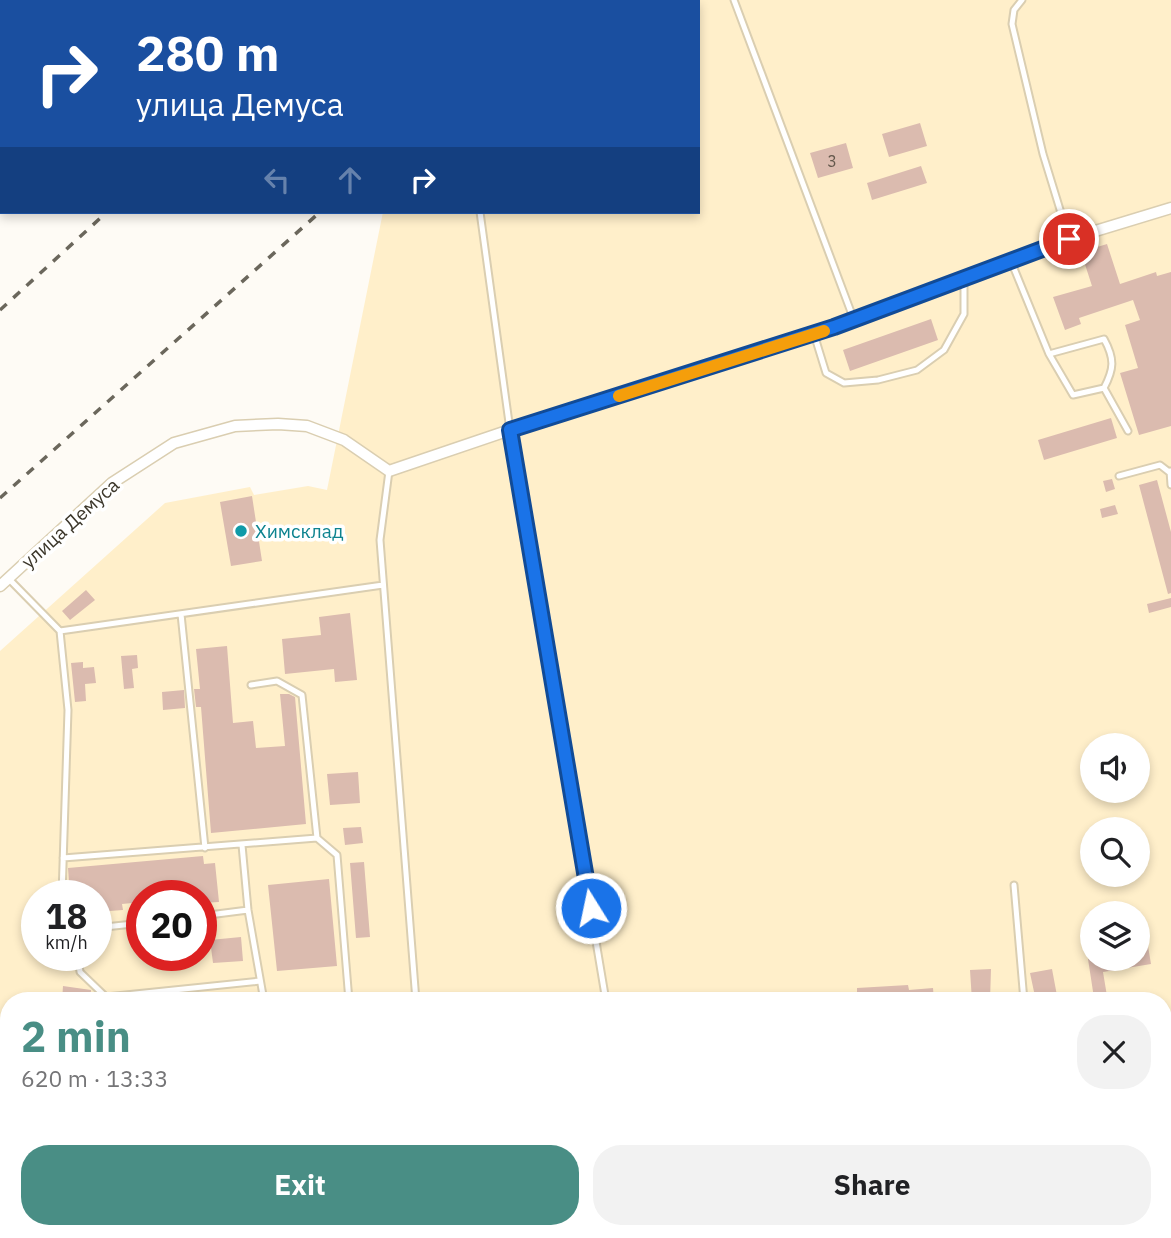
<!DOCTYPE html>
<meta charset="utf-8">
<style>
:root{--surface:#fff;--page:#f2f2f2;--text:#202124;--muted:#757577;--accent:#498e85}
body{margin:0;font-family:"IBM Plex Sans",sans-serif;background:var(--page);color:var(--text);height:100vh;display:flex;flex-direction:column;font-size:26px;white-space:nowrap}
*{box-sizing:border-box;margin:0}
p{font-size:23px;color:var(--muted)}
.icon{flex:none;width:38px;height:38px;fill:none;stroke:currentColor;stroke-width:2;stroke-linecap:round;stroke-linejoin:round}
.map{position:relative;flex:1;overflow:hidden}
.sheet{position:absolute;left:0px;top:992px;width:1172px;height:247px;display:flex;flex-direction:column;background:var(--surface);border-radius:28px 28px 0 0;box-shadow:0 4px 10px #0003}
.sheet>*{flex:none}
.guide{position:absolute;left:0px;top:0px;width:700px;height:214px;box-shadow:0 4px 10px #0003;background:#1a4fa0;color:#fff;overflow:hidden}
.buttons{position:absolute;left:1080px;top:733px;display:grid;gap:14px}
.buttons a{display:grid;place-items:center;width:70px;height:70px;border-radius:50%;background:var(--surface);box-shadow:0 4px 10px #0003;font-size:35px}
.speed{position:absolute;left:21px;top:880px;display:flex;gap:14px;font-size:35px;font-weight:700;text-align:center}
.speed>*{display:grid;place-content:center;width:91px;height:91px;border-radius:50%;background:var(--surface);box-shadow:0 4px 10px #0003;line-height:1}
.speed small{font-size:18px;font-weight:400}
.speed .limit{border:10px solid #d22;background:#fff;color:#111}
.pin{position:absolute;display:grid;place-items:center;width:60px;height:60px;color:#fff;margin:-30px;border:4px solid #fff;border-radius:50%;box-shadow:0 2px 7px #0007}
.me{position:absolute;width:77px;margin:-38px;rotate:350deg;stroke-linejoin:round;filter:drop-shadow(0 0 5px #0008)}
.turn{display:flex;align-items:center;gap:24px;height:147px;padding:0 21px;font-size:32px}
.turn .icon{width:91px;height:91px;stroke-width:2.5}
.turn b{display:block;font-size:49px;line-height:60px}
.lanes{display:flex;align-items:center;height:66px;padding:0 21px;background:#0003;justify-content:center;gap:35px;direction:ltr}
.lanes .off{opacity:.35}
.round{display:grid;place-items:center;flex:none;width:74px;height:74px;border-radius:28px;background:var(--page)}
.head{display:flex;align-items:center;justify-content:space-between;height:119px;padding:0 21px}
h1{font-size:42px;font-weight:700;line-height:52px;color:var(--accent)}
.button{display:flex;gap:14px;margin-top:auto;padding:14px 21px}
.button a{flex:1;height:80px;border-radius:28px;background:var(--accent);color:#fff;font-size:28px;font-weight:700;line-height:80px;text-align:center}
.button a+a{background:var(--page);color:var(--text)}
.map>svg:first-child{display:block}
.built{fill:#ffefca;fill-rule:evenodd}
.building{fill:#dbbbaf}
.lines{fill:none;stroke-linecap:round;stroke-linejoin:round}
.lane-casing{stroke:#daceb1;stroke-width:9}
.street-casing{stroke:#daceb1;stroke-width:13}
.path{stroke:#a4a097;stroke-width:2;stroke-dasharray:5 5;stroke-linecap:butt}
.lane{stroke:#fff;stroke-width:5}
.street{stroke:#fff;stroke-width:10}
.rail{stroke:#6b675c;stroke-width:3.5;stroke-dasharray:9 9;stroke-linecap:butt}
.route-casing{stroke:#114b97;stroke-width:18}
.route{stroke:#1a73e8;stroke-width:12}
.slow{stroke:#f59e0b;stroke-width:12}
.culture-dot{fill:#0f9aa8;stroke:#fff;stroke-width:2.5}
.labels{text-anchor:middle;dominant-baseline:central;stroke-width:7;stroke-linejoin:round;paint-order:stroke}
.number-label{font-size:16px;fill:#64584c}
.street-label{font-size:19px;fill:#3c372b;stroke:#fff}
.culture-label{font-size:19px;fill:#0d838f;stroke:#fff;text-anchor:start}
</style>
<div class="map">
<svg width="1171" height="1238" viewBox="0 0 1171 1238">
<rect width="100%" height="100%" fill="#fefbf5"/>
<!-- built -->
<path class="built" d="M670,0H1171V1238H0V651L165,503L250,487L254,495L308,486L327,490L383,212H698V2H667ZM1092,746H1138V791H1092ZM1092,830H1138V875H1092ZM37,896H96V956H37ZM142,896H201V956H142ZM1092,914H1138V959H1092ZM9,1001H1164V1230H9Z"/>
<!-- building -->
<path class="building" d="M920,123L927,146L889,157L882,134Z
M846,143L853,168L818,178L810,153Z
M921,166L927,183L872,200L867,183Z
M1107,244L1120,284L1156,272L1157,276L1171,272V426L1139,435L1120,373L1138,368L1125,325L1140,320L1133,300L1079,318L1081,324L1065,330L1053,297L1092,286L1081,252Z
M931,319L938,340L850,371L843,350Z
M1111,418L1117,438L1044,460L1038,440Z
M1112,479L1115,489L1106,492L1103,481Z
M1157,480L1171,532V593L1168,594L1139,485Z
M252,496L262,561L231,566L220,502Z
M1115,505L1118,514L1102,518L1100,509Z
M86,590L95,600L70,620L62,611Z
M1171,598V607L1149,613L1147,604Z
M350,613L357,680L335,682L334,669L285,674L282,639L321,635L319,617Z
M227,646L233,723L253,721L256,748L285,746L280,694H289L295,697L306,824L211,833L201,707H196L194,689H200L196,649Z
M137,655L138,668L132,669L134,688L124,689L121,656Z
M83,662V668L94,667L96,683L85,684L86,701L75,702L71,663Z
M184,690L185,708L163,710L162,692Z
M358,772L360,803L330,805L327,774Z
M361,827L363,843L345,845L343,828Z
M203,856L204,864L215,863L219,902L201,903V896H142V902L122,904L123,910L96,912V896H70L68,868Z
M364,862L370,937L356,938L350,863Z
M329,879L337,966L277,971L268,885Z
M241,937L243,961L213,963L210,940Z
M1147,940L1151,964L1103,972L1107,996L1094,998L1088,959H1138V942Z
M991,969L990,1001H972L970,970Z
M1052,969L1058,1001H1036L1030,973Z
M908,985L909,990L933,988L934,1001H857V988Z
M63,986L91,990L90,1001H62Z"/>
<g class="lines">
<!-- lane casing -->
<g class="lane-casing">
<path id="lane" d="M734,0L854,320
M1022,0L1014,10L1012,24L1043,154L1069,239
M485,2L486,0
M480,212L510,430L606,1001
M1011,261L1049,354L1104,339C1115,359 1114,369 1104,388L1073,395L1049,354
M814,334L826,373L844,383L878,380L917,370L944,350L964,314V279
M1104,388L1128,431
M389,471L380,540L416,1001
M1170,471L1171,485
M1119,476L1160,465L1169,472
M9,579L60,631L383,585
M181,614L205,848
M60,631L68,710L62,896
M251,685L277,681L302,695L317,838L337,855L349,1001
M242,845L248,910L264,1001
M63,858L317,838
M1014,885L1024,1001
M201,916L248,910
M96,928L142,923
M78,956L80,972L106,997L260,981
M90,1230V1238
M355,1230L356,1238
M432,1230V1238
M646,1230L647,1238"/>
</g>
<!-- street casing -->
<g class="street-casing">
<path id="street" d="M0,586L112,483L174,443L235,426L278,424L307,426L344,440L389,471L510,430L814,334L1069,239L1171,208
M872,1230L873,1238"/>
</g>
<!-- path -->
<path class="path" d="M9,2L11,0
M0,10L2,9"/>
<!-- lane -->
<use href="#lane" class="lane"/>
<!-- street -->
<use href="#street" class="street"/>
<!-- rail -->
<path class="rail" d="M342,2L344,0
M563,2L565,0
M593,2L597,0
M0,310L107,212
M0,498L320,212"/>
</g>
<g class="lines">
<!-- route casing -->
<g class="route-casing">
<path id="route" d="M591,908L510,430L834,327L1069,239"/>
</g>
<!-- route -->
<use href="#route" class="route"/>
<!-- slow -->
<path class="slow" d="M619,396L824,331"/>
</g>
<!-- markers -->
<circle class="culture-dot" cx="241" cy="531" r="7"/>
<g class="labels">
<!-- number labels -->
<g class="number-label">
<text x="832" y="161">3</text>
</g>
<!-- street labels -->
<g class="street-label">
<text transform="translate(70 523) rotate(-42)">улица Демуса</text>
</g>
<!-- culture labels -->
<g class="culture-label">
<text x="255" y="531">Химсклад</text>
</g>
</g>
</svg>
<div class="buttons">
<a><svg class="icon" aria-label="sound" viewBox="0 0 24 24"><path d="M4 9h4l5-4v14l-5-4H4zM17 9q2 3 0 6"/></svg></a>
<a><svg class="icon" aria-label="search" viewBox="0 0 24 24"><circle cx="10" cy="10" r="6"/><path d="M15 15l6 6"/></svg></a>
<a><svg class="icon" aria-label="layers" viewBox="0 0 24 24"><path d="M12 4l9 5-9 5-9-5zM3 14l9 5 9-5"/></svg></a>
</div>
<div class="speed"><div>18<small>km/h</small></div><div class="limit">20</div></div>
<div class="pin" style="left:1069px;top:239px;background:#d93025"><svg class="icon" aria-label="arrive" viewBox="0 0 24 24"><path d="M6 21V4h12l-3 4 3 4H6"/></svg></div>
<svg class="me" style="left:591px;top:908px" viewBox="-20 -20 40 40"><circle r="17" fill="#1a73e8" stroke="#fff" stroke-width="3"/><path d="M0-11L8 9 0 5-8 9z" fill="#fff"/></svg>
<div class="guide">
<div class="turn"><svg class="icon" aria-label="right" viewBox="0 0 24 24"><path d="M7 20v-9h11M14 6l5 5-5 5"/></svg><div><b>280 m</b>улица Демуса</div></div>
<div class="lanes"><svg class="icon off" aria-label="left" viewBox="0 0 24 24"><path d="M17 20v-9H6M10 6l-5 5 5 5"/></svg><svg class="icon off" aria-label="ahead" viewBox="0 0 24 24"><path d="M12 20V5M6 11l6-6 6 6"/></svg><svg class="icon" aria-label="right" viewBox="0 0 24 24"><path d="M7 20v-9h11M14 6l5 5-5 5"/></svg></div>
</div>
<section class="sheet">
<div class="head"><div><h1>2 min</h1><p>620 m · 13:33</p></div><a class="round"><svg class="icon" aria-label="close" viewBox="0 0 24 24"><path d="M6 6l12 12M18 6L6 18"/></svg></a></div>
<div class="button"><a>Exit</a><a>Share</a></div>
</section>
</div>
